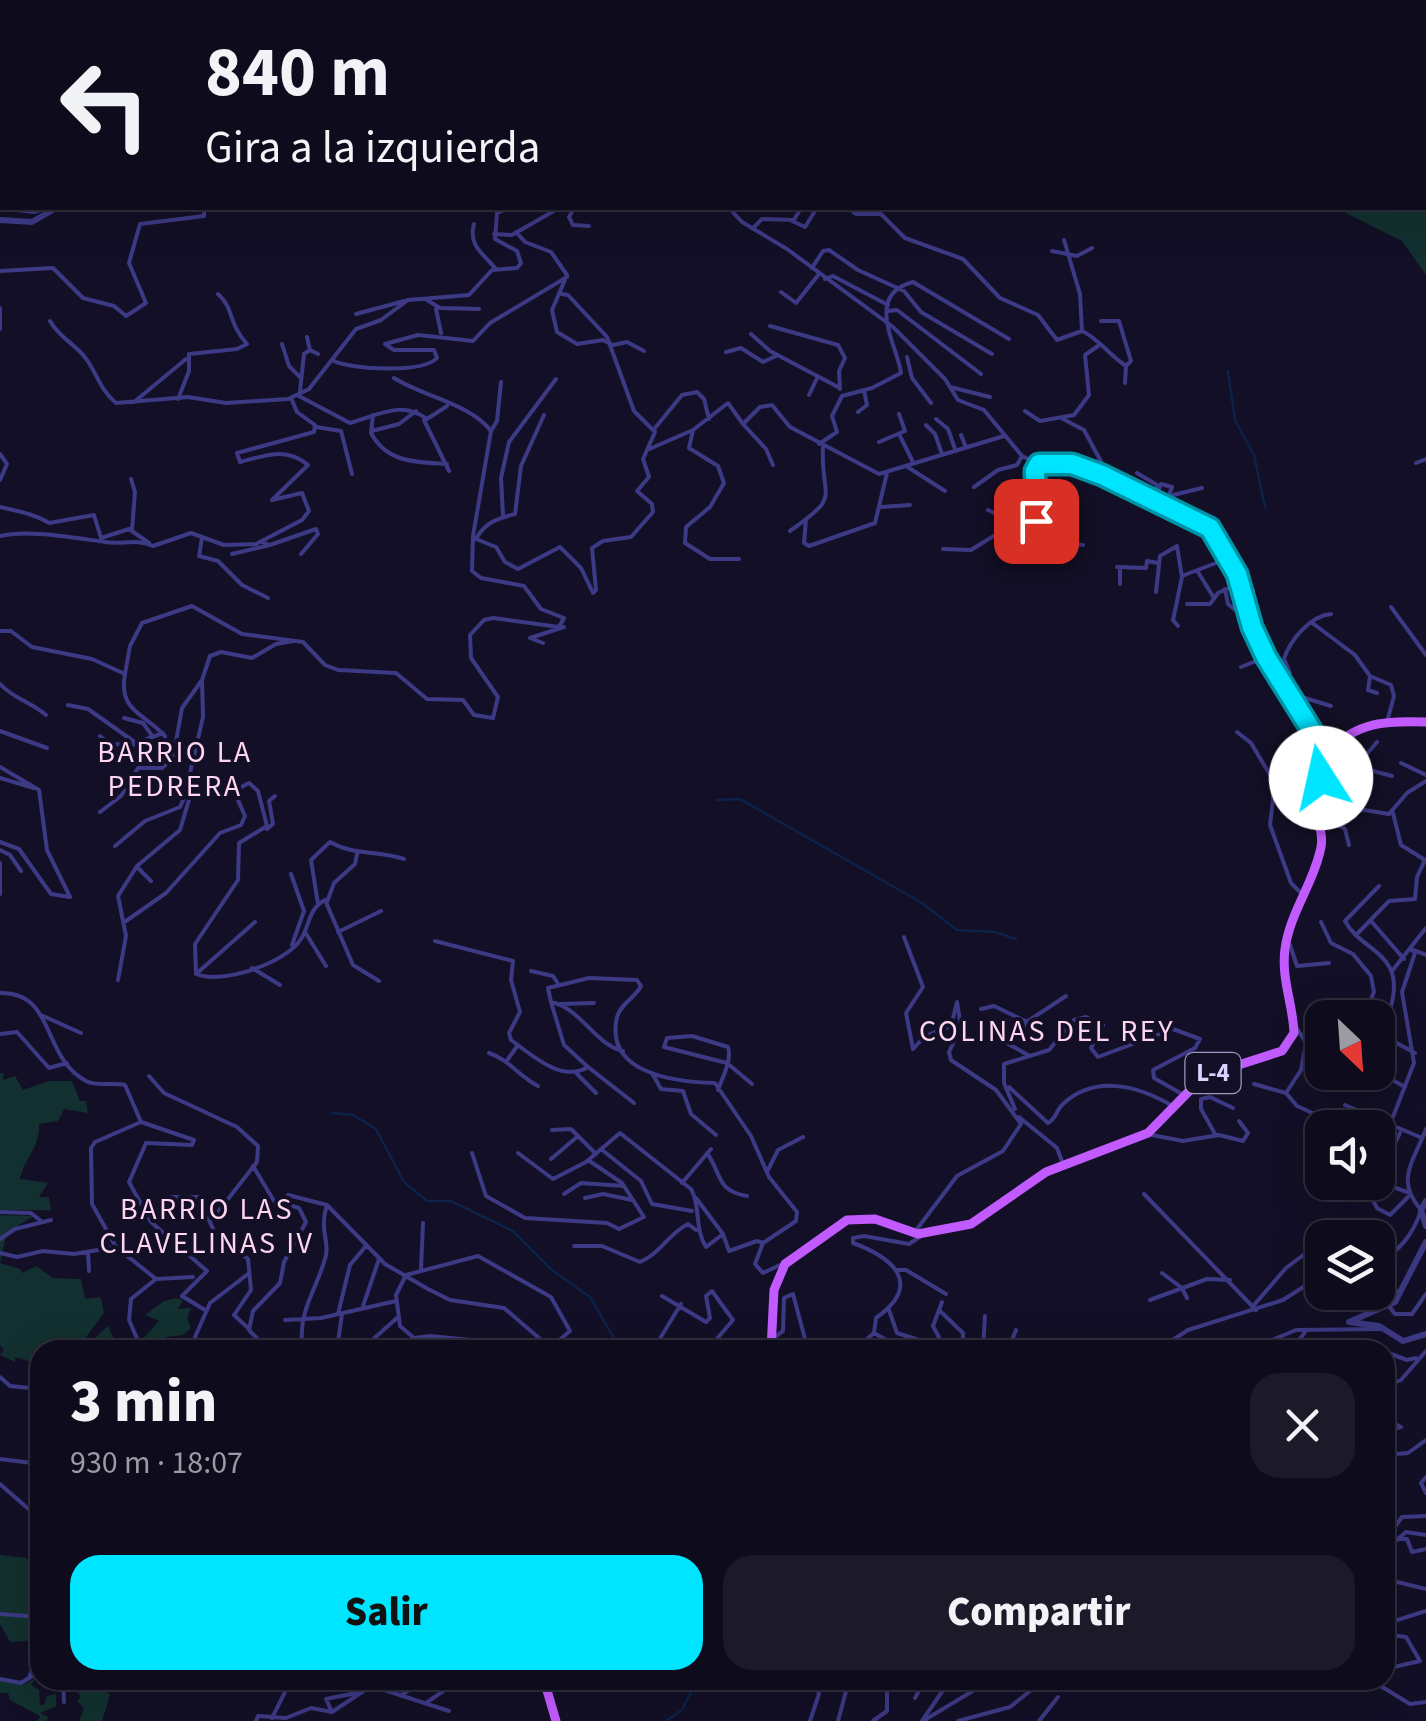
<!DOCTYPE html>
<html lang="es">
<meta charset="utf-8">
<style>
:root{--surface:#0e0b1c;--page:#1c1929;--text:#f1f3f6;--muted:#9b9ba3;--line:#2e2b3b;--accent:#00e5ff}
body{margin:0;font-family:"Source Sans 3",sans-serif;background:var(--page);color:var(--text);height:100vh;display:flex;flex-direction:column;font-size:38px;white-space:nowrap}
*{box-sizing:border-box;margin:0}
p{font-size:32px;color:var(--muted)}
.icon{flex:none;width:55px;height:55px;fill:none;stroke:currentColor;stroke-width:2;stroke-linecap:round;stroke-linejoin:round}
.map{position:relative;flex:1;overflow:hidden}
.drawer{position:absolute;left:30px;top:1340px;width:1365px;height:350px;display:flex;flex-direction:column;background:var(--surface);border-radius:30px;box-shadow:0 10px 40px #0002,0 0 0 2px var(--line)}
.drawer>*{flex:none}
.hud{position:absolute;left:0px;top:0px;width:1428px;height:210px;box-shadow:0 10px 40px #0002,0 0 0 2px var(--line);background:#0e0b1c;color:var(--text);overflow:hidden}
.needle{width:65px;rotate:155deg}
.buttons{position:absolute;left:1305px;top:1000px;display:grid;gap:20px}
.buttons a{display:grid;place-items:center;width:90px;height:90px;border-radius:20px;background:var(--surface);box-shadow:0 10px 40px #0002,0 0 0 2px var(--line);font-size:50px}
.pin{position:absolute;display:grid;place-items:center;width:85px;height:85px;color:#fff;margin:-42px;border-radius:20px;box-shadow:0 5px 15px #0006}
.me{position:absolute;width:110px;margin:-55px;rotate:350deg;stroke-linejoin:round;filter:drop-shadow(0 0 8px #0008)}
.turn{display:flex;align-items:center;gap:35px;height:210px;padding:0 40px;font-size:45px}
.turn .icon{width:130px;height:130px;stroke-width:2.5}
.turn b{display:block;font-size:70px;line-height:85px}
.round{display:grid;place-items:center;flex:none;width:105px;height:105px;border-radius:30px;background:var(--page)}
.head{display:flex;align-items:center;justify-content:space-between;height:170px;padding:0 40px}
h1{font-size:60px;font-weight:800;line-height:75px}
.button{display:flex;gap:20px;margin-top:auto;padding:20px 40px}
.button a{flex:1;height:115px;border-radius:30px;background:var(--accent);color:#111;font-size:40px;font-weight:800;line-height:115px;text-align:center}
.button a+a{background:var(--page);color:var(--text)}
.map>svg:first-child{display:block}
.green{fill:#12302f}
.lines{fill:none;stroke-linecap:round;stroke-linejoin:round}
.stream{stroke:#0c2248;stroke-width:2.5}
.minor{stroke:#3d3a85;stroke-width:4}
.tertiary{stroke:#3d3a85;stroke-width:6}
.primary{stroke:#c25bff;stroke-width:9}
.route-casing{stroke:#0095a6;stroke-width:25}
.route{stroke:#00e5ff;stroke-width:18}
.labels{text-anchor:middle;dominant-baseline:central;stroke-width:8;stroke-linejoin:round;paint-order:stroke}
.shield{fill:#130f26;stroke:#9e99be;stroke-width:2.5}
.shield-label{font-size:25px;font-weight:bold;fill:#d9d4ff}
.neighbourhood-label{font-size:30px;letter-spacing:2.5px;fill:#ffd6f0;stroke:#130f26}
</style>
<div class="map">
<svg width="1426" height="1721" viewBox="0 0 1426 1721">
<rect width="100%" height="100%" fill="#130f26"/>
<!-- green -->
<path class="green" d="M1223,0H1426V275L1402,241L1336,208H1425V2Z
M0,1073L4,1074L3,1080L15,1076L23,1090L49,1081H72L80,1101H86L88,1113L64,1109L58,1121L39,1124C40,1148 24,1159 20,1179L48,1183L39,1197H49L51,1210H0Z
M0,1215L34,1216L7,1232L0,1263L20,1269L22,1273L36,1266L53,1278L81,1279L85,1299L101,1297L104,1313L86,1337L92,1341L108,1326L117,1346L106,1350H40V1358L31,1362L15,1357V1362L0,1355L4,1350L0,1345Z
M176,1298L183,1300L178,1309L191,1308L187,1318L191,1328L183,1335L166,1337L165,1350H144L141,1341L159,1321L145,1315L164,1301Z
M0,1555L26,1558L40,1574L37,1640L10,1642L0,1624Z
M36,1678L31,1685L39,1690L40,1705H44L47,1696L56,1694V1706L40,1713L48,1717L46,1721H37L40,1716L10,1700L8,1693H0V1680L23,1685Z
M88,1680L98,1684L95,1691L100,1685L110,1695L102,1721H79L84,1708L77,1701L81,1697L75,1689Z"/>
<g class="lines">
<!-- stream -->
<path class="stream" d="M1228,371L1235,420L1254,455L1265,507
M717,800L740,799L922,903L957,930L995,932L1016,939
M332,1113L353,1115L376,1129L404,1182L427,1201H451L513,1231L552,1270L590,1297L615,1340L634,1350
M666,1721L682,1710L697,1680"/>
<!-- minor -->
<path class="minor" d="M139,2L142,0
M2,92V99
M0,138L2,140
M0,208L34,212L47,208
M574,208L569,217L573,225L589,226
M621,208H625
M729,208L742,222L787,249L893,327L945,379L958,400L984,410L1022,456L1039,464L1072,465L1102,475L1210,528L1237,574L1252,627L1266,657L1327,755
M848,208L856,214H881L905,238L963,259L1000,298L1038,315L1057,340L1082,331C1098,338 1109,355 1126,366L1125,383
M497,213L509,208
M790,220L805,227L815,211
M474,224C468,246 483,253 496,269
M753,228L762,219L794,220L801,208
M516,232L525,242L551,252L567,275L552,310L557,332L577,344L603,340L613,345L627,342L644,351
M494,234L512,235L559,208
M1064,240L1080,294L1082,331
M1052,251L1077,256L1092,248
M812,268L823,251L829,250L858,270L904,291L921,312L992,354
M0,271L53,268L83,298L114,306L126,316L146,303L129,263L140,224L204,216V208
M825,279L833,276L888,305
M781,292L796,303L819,274
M427,300L440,308L479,309
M0,308V329
M436,309L441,333
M888,311L897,310L981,374
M356,314L408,300
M50,321C59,337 73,343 84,356C97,372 99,389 116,403L188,397L226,403L288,399L309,389L356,329L381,320L408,300L469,295L492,270L517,268L521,263L517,251L495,239L497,213
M1101,321H1119L1131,361L1126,366
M770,326L838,345L845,358L839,371L840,389
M751,334L770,351L838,387
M282,344L289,366L300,377
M310,350L318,354
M726,352L741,348L763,362L778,355
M907,357L912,378L931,403
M334,361C350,369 422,374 437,358L434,350H394L385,344L418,335L473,341L490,323L567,277
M950,387L990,397
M300,391L304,354L310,350L307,337
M297,395L350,423C379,415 401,400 427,419L447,406
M809,395L818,376
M178,399L189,371V354L237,349L247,344C228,323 234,308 218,294
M134,402L186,359
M1025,411L1040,421L1074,415L1089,395L1085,355L1098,346
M858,412L867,405L864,390
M373,415L371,433C387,463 416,462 447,464
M936,419L948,429L955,449
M1063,419L1084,430L1111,480
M424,420L449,471
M743,424L766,449L773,465
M926,425L935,434L942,454
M316,427L341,431L352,474
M655,428L682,395L697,392L704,399L709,419
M693,430L689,448L718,466L724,483L710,507L686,527L685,543L710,559H739
M372,431L399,424L416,411
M491,431L497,421L501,382
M961,435L965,445
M900,436L913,462
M879,442L905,431L899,414
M819,444L837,432L832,416L842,396L872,388L901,373C898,347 863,295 913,282L1009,339
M647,450L693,430L728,403L743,424L760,407L772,405L790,427L879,474L1004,436
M0,454L7,464L0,480
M1416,463L1426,459
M906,466L945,491
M1137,473L1157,485L1155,500
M1038,476L1059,485L1060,493
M131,479L135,492L132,530
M974,487L998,470L1017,465L1022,456
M1159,489L1161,484L1172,487L1166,503
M1169,496L1202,488
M0,507C17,511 35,514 49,523L94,515L101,538L129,529L149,543
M881,507L910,505
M988,510L1017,525L1036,521L1035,471L1039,464
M1038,513L1051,521L1067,516
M503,515L501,478L509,442L556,379
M806,519L804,543L809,546L875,523L887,473
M1036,521L1054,542L1083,545
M790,531C844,493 820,501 823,447
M0,536C27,529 76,538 105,542C122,545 136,538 153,546L191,533L224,545L256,544L302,520L309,511L302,493L272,500L308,465C286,446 264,456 240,462L237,453L314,432L315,425L297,412L291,398
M477,537C487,521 500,518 515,514L521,466L544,415
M202,538L199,556L218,561L242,585L268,598
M476,539L496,547L505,562L518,569L560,547L581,568L593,593L596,590L592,548L603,541L631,537L653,512L652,504L637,491L649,477L643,459L655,432L634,411L607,337L568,295L562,294
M262,542L270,545L316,529L318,534L301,554
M943,549L971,550L1013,524
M232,554L270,545
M1117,567L1146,568L1147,561L1158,563
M1198,572L1214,598
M1182,576L1229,558
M1120,584V567
M1225,589L1228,604L1245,618L1251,615
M1156,592L1160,556L1177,546L1182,577L1173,620L1178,626
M1243,594L1253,590
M1187,604H1210L1218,593L1240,583
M1391,607L1426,655
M1311,622L1355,655L1370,676L1391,685L1394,696L1387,722
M0,631H11L32,647L92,659L125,674L130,646L142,623L192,606L242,634L303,642L325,665L338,670L396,673L427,699L463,700L474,715L493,718L498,697L471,658L470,635L484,620L493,618L559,627L564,618L541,609L524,586L481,578L472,571L473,536L491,431C471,404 424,397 394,378
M543,643L530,638L564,627
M1241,667L1266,657
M125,674C118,711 144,713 165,736L162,768L173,758L182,708L202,680
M1370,676L1368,690L1377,693
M1282,681L1290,673L1284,659C1290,640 1310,616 1331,614
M0,684C14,699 31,702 46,715
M1292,694L1331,706
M68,705L88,709L136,743L163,733
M124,718L143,723L153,737
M0,731L47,748
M1237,732L1251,743L1275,783L1270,825L1291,883L1302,894
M100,736L109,744L141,745
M1353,736L1342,756L1370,787L1368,796L1361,795
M1401,763L1426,775
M0,767L39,790L47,850L70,897L51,894L19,849L0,842
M1367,769L1366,755L1377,742
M1317,774L1361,795
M0,778L34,788
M1345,784L1358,767L1392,776
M1361,795L1358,809L1389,814L1407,793L1426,781
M100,812L121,796L138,768H162
M1319,813L1345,829L1349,845
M267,829L273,824L269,801L275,796
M115,846L145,821L180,807L189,787
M0,850L10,855L21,871
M0,863V894
M137,867L151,881
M291,874L304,911L292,945
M327,902L334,883L355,864L357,854
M318,904L311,860L330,842C355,856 378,850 404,859
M126,921L166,893L220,833L241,825L245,816L234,791L249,783L258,791L267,826L239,843L238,880L195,944L196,974C222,985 286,963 301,939C310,925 308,909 325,900L353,965L379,981
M1371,921L1404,959
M1321,922L1331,943L1353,954L1371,976L1374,992L1363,1018
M305,932L326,966
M338,932L381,911
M1357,934L1389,901L1415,899L1417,877L1425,860L1401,845L1393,813
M904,937L923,987L906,1013L913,1049L925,1036L951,1026L957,1002L961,1027L949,1052L951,1060L996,1090L1021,1124L1003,1151L957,1176L917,1229
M435,941L513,961L511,980L520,1012L509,1033L511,1040C533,1056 562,1083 588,1067L564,1045L551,1002
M1290,945L1297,966L1329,963
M252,968L280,985
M531,971L553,976L557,982
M1392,971L1426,928
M196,974L255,922
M118,980L126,936L118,896L137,866L180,830L191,793L190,773L203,717L202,680L210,656L221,652L252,658L276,644L293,641
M0,993C56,992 41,1057 86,1081C97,1087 114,1082 125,1085L141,1122
M1334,1002L1338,1018
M560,1004L594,1003
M981,1009L994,1006L1025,1021L1024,1027L1003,1041L1028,1055
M1352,1012L1369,1018
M43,1016L81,1033
M1025,1023L1066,996
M1379,1025C1382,1017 1389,1013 1391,1006C1406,952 1361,952 1345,921L1379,886
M1380,1026L1391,1040L1415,1053
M0,1034L17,1032L49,1068L67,1063
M623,1051C595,1045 581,1008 551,1002L548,988L589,978L637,980L641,986C635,998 621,1003 617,1017C604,1074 676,1082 715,1083L751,1136L769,1177L797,1212L796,1221L763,1243L755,1264L763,1273L780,1265
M489,1053C510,1060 518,1076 538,1086
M508,1059L518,1045
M588,1067L634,1103
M1378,1072L1405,1087
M652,1073L661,1089L683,1091L691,1114L716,1135
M577,1074L596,1093
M149,1076L164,1093L237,1127L258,1146L257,1162L210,1222
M1254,1084L1286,1093L1297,1106L1346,1128
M1009,1087L1048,1123C1058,1117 1055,1111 1063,1104C1095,1074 1138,1086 1171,1105
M718,1090C723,1076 732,1060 728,1047L692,1036L667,1038L664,1047L727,1063L752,1084
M1286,1093L1301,1070L1306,1043L1296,1027
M1345,1105L1422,1138
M1015,1109L1004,1083V1064L1049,1050L1074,1020L1086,1017L1103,1025L1091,1048L1098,1057L1173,1029L1200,1039L1195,1048L1153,1070L1154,1078L1182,1094
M1019,1117L1057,1148L1063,1164
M1389,1127L1414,1063L1402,992L1415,953L1411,949L1426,955
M552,1130L571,1129L596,1154
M1215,1134L1201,1109V1099L1210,1097L1233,1108
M1152,1135L1183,1141L1219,1135L1243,1141L1248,1133L1239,1121
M194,1140L192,1145L146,1143L129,1182L151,1222L207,1271L182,1296L205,1310
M601,1149L641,1181L652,1204L692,1211
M472,1153L486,1196L525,1218L607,1223L619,1229L644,1217L622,1183L588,1160
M518,1153L553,1179L586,1162L620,1133L691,1189C701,1206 694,1228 706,1247L723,1234L729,1251L757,1241L763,1243
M707,1153C722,1174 716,1191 747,1196
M551,1159L578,1136
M1378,1165L1389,1156L1400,1133
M253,1166L274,1201L299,1208L306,1222L284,1262L280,1283L253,1311L249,1330L268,1350
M767,1172L778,1150L803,1137
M1363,1182L1377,1208L1390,1215L1409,1196
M1379,1182L1407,1192
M682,1183L711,1149
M564,1194L581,1183L624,1186
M1144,1194L1256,1310
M585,1198L603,1194L632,1200
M696,1198L723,1234
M280,1204L288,1195L327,1205L385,1264L428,1289L450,1300L504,1308L553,1350
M0,1212L31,1213L41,1221
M153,1218L168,1197H198L215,1233L248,1259L251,1290L234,1315L248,1328
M1329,1238L1377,1223
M0,1239L15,1229L51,1220
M574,1246H602L640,1262C660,1254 669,1233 688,1224L696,1230
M88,1252L89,1271
M0,1253L17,1257L43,1251L74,1254L116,1247
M1378,1260C1400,1253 1414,1232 1421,1210C1395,1180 1413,1163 1426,1129
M421,1269L423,1223
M898,1270H906L946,1294
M1162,1273L1182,1288L1187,1298
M156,1279L116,1247L92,1204L91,1148L95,1142L141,1122L194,1140
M1378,1290L1398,1291
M662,1296L706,1322L710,1318L706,1296L712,1291L733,1320L715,1341V1350
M1150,1300L1207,1279L1230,1280
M942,1302L933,1326L943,1345
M1254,1305L1286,1268L1322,1241
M363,1306L379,1259
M1389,1306L1395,1314H1412L1426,1294
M889,1310L897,1333L944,1348
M939,1310L963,1333V1350
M338,1314L350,1265L366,1246
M285,1320L321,1318L396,1301
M874,1333L904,1350
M430,1336L471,1340L485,1350
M776,1336L783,1331L784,1298L793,1294L808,1350
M315,1349L302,1341C299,1309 319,1285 326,1255C329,1242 320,1230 326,1208
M142,1350L129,1320L131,1299L156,1279L193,1277
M204,1350L195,1337L210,1303L248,1274
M342,1350L337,1349L342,1314
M361,1350L397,1318
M434,1350L430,1336L414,1338L400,1326L396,1295L406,1275L478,1256L551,1297L570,1331L550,1348
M653,1350L681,1304
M854,1350L874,1333L876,1318C925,1283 891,1257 853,1243V1238L864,1236L909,1244L924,1234
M983,1350L985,1316
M1008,1350L1016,1330
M1157,1350L1188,1330L1283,1300L1322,1275
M1248,1350L1296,1330L1382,1329
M1281,1350L1301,1338L1306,1330
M1388,1353L1407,1360L1416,1358
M0,1377L10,1386L40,1389
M1385,1386L1401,1380L1426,1351
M1385,1419L1401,1427
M1385,1431L1401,1427
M1385,1455L1408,1453L1426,1440
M0,1459L40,1464
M1426,1477L1421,1483L1426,1493
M0,1484L40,1519
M1398,1539H1407L1412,1552L1426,1549
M1385,1541L1402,1517L1426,1516
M1385,1550L1406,1532L1426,1535
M1385,1579L1426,1589
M0,1614L40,1617
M1385,1624L1426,1611
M1385,1634L1406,1637L1420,1661L1385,1669
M30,1675L40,1650
M0,1679L21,1683L40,1671
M63,1680L64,1702
M441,1680L449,1687L518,1686L531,1680
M1371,1680L1410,1704L1426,1702
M372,1686L449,1711
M64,1689L77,1680
M401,1695L426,1680
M915,1698L925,1680
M426,1703L449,1687
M332,1712L326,1699L356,1693
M272,1718L291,1680
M256,1721L258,1716L286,1718L311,1708L332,1712L380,1680
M810,1721L819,1694L816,1682
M838,1721L849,1680
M873,1721L887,1711V1680
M922,1721L950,1680
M923,1721L991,1680
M958,1721L1010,1707L1035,1687
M1039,1721L1058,1697"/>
<!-- tertiary -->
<path class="tertiary" d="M40,0L41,2
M0,220L32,222L56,208
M1426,1201L1421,1210L1426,1226
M1426,1242L1395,1302L1349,1322L1379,1326L1403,1341L1426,1334"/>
<!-- primary -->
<path class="primary" d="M771,1350L774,1290L785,1264L847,1220L875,1219L918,1234L971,1224L1046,1172L1148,1133L1204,1076L1282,1051L1294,1033C1293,1004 1281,979 1285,949C1290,912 1314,883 1321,847C1325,827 1309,807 1310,787C1311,775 1321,762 1328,753C1356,721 1386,721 1426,722
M544,1680L556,1721"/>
</g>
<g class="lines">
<!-- route casing -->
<g class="route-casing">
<path id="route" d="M1036,521L1035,471L1039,464H1072L1102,475L1210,528L1237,574L1252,627L1266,657L1327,755L1315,773L1321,778"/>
</g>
<!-- route -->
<use href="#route" class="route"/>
</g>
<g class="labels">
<!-- shield labels -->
<rect class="shield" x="1185.5" y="1053" width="55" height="40" rx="8"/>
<g class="shield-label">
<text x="1213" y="1073">L-4</text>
</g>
<!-- neighbourhood labels -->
<g class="neighbourhood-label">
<text x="175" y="752">BARRIO LA<tspan x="175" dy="34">PEDRERA</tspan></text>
<text x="1047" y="1031">COLINAS DEL REY</text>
<text x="207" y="1209">BARRIO LAS<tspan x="207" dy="34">CLAVELINAS IV</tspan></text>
</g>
</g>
</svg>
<div class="buttons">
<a><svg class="needle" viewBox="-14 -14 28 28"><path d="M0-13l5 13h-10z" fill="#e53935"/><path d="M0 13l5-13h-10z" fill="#9b9ba3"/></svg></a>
<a><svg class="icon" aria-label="sound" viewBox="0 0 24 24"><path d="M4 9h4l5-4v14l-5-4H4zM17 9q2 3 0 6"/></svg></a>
<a><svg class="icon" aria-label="layers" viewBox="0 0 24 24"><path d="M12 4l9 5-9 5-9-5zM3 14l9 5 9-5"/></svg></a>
</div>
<div class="pin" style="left:1036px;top:521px;background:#d93025"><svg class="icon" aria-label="arrive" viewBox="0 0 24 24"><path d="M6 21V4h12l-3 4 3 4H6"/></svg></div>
<svg class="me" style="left:1321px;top:778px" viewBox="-20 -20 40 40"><circle r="19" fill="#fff"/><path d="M0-13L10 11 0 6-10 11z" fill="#00e5ff"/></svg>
<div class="hud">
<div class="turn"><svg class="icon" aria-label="left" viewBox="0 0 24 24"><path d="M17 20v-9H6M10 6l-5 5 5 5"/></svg><div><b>840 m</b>Gira a la izquierda</div></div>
</div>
<section class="drawer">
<div class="head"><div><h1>3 min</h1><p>930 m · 18:07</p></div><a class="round"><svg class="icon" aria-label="close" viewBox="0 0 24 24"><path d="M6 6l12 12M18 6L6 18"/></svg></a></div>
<div class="button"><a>Salir</a><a>Compartir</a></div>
</section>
</div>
